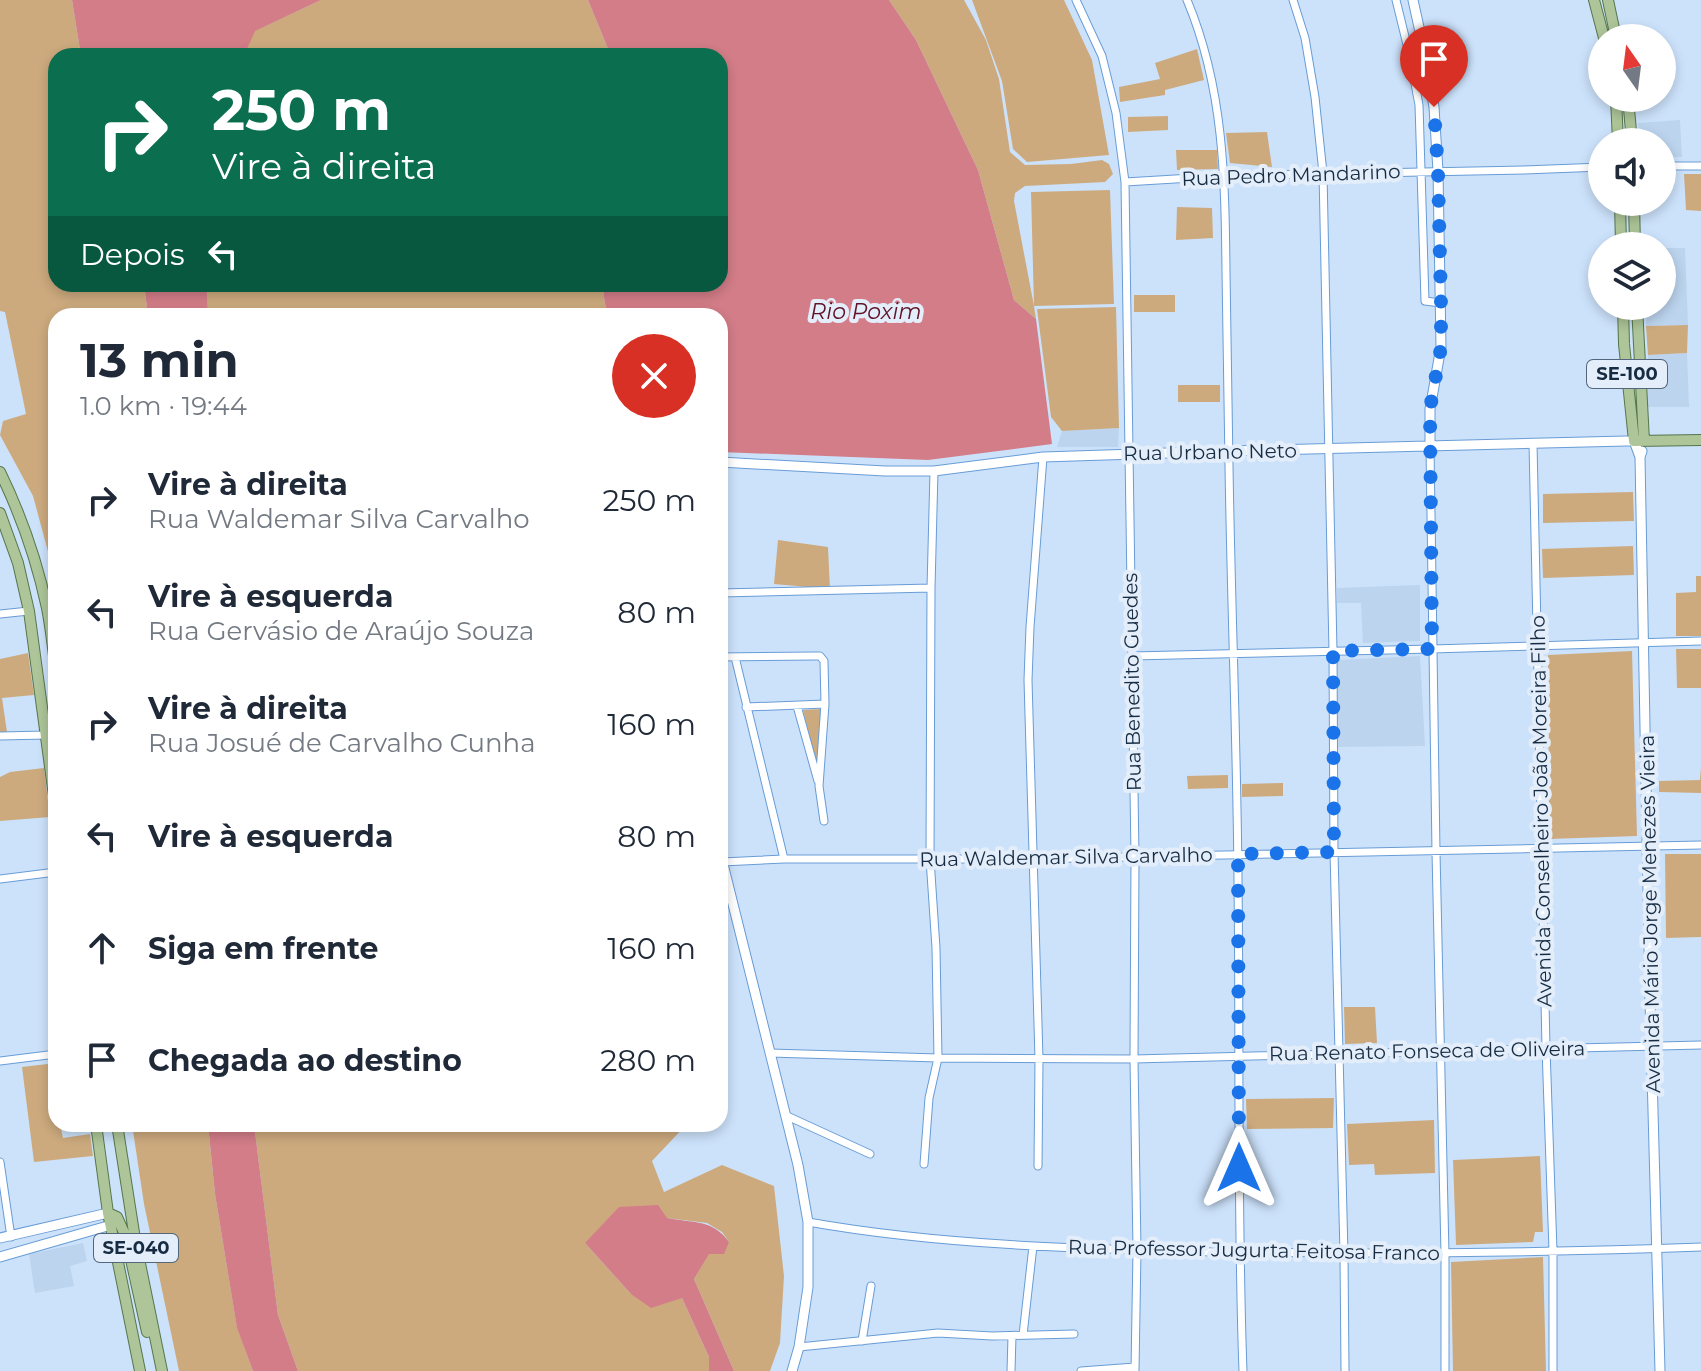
<!DOCTYPE html>
<html lang="pt">
<meta charset="utf-8">
<style>
:root{--surface:#fff;--page:#f6f6f7;--text:#1f2937;--muted:#747a83}
body{margin:0;font-family:Montserrat,sans-serif;background:var(--page);color:var(--text);height:100vh;display:flex;flex-direction:column;font-size:30px;white-space:nowrap}
*{box-sizing:border-box;margin:0}
p{font-size:26px;color:var(--muted)}
.icon{flex:none;width:44px;height:44px;fill:none;stroke:currentColor;stroke-width:2;stroke-linecap:round;stroke-linejoin:round}
.map{position:relative;flex:1;overflow:hidden}
.drawer{position:absolute;left:48px;top:308px;width:680px;height:824px;display:flex;flex-direction:column;background:var(--surface);border-radius:24px;box-shadow:0 4px 12px #0003}
.drawer>*{flex:none}
.hud{position:absolute;left:48px;top:48px;width:680px;height:244px;border-radius:24px;box-shadow:0 4px 12px #0003;background:#0b6e4f;color:#fff;overflow:hidden}
.needle{width:52px;rotate:346deg}
.fabs{position:absolute;left:1588px;top:24px;display:grid;gap:16px}
.fabs a{display:grid;place-items:center;width:88px;height:88px;border-radius:50%;background:var(--surface);box-shadow:0 4px 12px #0003;font-size:40px}
.pin{position:absolute;display:grid;place-items:center;width:68px;height:68px;color:#fff;margin:-82px -34px;border-radius:50% 50% 50% 0;rotate:-45deg;box-shadow:0 0 8px #0007}
.pin .icon{rotate:45deg}
.me{position:absolute;width:88px;margin:-44px;rotate:0deg;stroke-linejoin:round;filter:drop-shadow(0 0 6px #0008)}
.turn{display:flex;align-items:center;gap:28px;height:168px;padding:0 32px;font-size:36px}
.turn .icon{width:104px;height:104px;stroke-width:2.5}
.turn b{display:block;font-size:56px;line-height:68px}
.then{display:flex;align-items:center;height:76px;padding:0 32px;background:#0003;gap:16px;font-size:30px}
.round{display:grid;place-items:center;flex:none;width:84px;height:84px;border-radius:42px;background:var(--page)}
.headline{display:flex;align-items:center;justify-content:space-between;height:136px;padding:0 32px}
h1{font-size:48px;font-weight:700;line-height:60px}
ul{padding:0;list-style:none}
li{display:flex;align-items:center;gap:24px;height:112px;padding:0 32px}
li div{flex:1}
li b{display:block;font-size:30px}
li em{font-style:normal}
.map>svg:first-child{display:block}
.built{fill:#bcd4ee}
.green{fill:#cdaa7e}
.water{fill:#d37d88}
.lines{fill:none;stroke-linecap:round;stroke-linejoin:round}
.street-casing{stroke:#689cd6;stroke-width:9}
.secondary-casing{stroke:#689cd6;stroke-width:11}
.primary-casing{stroke:#55764d;stroke-width:12}
.street{stroke:#fff;stroke-width:7}
.secondary{stroke:#fff;stroke-width:9}
.primary{stroke:#adc598;stroke-width:10}
.route{stroke:#1a73e8;stroke-width:14;stroke-dasharray:0 25.2}
.labels{text-anchor:middle;dominant-baseline:central;stroke-width:8;stroke-linejoin:round;paint-order:stroke}
.shield{fill:#e3eefa;stroke:#54667a;stroke-width:2}
.shield-label{font-size:18px;font-weight:bold;fill:#172c43}
.street-label{font-size:20px;fill:#172c43;stroke:#e3eefa}
.water-label{font-size:22px;font-style:italic;fill:#601326;stroke:#e3eefa}
</style>
<div class="map">
<svg width="1701" height="1371" viewBox="0 0 1701 1371">
<rect width="100%" height="100%" fill="#cce2fb"/>
<!-- built -->
<path class="built" d="M1680,120L1682,157H1662V142H1640L1638,123Z
M1662,248H1685L1688,325L1646,326L1647,306H1662Z
M1687,353L1689,407H1647L1648,355Z
M1119,428L1118,447H1057L1062,431Z
M1420,585V641L1363,643L1361,603H1337V588Z
M1420,656L1425,746L1337,747V660Z
M83,1243L87,1261L70,1266L74,1286L35,1293L29,1254Z"/>
<!-- green -->
<path class="green" d="M0,0H72L81,56H56V284H144L148,316H56V589L53,570L33,496L0,435L3,421L26,414L5,312L0,311Z
M321,0H588L611,56H244L254,31Z
M889,0H964L986,40L999,79L1010,152L1025,165L1071,164L1102,160L1109,164L1113,174L1105,182L1025,186L1015,193L1014,201L1034,306L1031,192L1110,190L1114,304L1034,306L1036,319L1014,300L978,170L916,40Z
M972,0H1064L1092,60L1109,155L1027,162L1013,149L1002,81Z
M1197,49L1204,80L1165,90V95L1120,102L1119,87L1160,79L1155,63Z
M1168,116V130L1128,132V117Z
M1267,132L1272,167L1230,163L1226,133Z
M1217,150L1218,169L1177,170L1176,150Z
M1684,174H1701V211L1686,210Z
M1177,207L1212,208L1213,238L1176,240Z
M207,284H602L607,316H208Z
M1134,295H1175V312H1134Z
M1116,307L1119,428L1062,431L1051,417L1037,309Z
M1688,325L1687,353L1648,355L1646,326Z
M1178,385H1220V402H1178Z
M1633,492L1634,521L1543,523V494Z
M778,540L828,547L830,589L774,584Z
M1633,546L1634,575L1543,578L1542,549Z
M1696,576H1701V636H1676V593L1696,592Z
M1676,649H1701V688H1677Z
M1632,651L1637,836L1549,839L1548,655Z
M28,653L34,695L2,698L7,732H0V659Z
M821,709L817,766L803,710Z
M1701,767V793L1659,792V781L1700,780Z
M44,768L50,817L0,821V777L10,772Z
M1228,775V788L1188,789L1187,776Z
M1283,783V796L1242,797V784Z
M1665,854H1701V937L1666,938Z
M1344,1007H1375L1377,1043L1345,1044Z
M56,1063V1075L53,1076L56,1096V1124H60L63,1138L90,1134L93,1156L34,1162L22,1067Z
M1334,1098L1333,1128L1247,1129L1246,1099Z
M1434,1120L1435,1173L1375,1175L1374,1164L1349,1165L1347,1124Z
M132,1124H208L215,1194L237,1327L253,1371H179L144,1204Z
M254,1124H687L652,1161L664,1192L722,1165L774,1186L784,1276L780,1343L770,1371H734L694,1279L709,1253L729,1242L722,1232L707,1223L667,1218L585,1243L631,1294L682,1298L709,1357V1371H298L278,1315Z
M1540,1156L1543,1232H1535L1533,1242L1456,1245L1453,1160Z
M1543,1257L1546,1371H1453L1451,1262Z"/>
<!-- water -->
<path class="water" d="M72,0H321L255,31L244,56H81Z
M588,0H889L916,40L978,170L1014,300L1036,319L1052,444L928,460L720,452V316H607L602,284H720V56H611Z
M144,284H207L208,316H148Z
M208,1124H254L278,1315L298,1371H253L237,1328L215,1194Z
M658,1205L667,1218C692,1223 713,1219 729,1242L724,1254H709L694,1279L734,1371H709V1357L682,1298L651,1308L631,1294L585,1243L619,1207Z"/>
<g class="lines">
<!-- street casing -->
<g class="street-casing">
<path id="street" d="M1076,0L1102,56L1116,113L1125,182L1135,857L1134,1059L1137,1250L1135,1371
M1187,0C1224,88 1225,178 1226,272C1227,336 1228,401 1229,465C1231,604 1237,742 1238,880C1240,1044 1237,1207 1243,1371
M1293,0L1305,38L1315,97L1323,173L1333,651L1334,852L1344,1254L1345,1371
M1396,0L1410,57L1419,105L1425,301L1441,303
M1662,166H1701
M1125,182L1225,176L1524,170L1602,167
M1533,443L1546,1048L1553,1251V1371
M1430,447L1436,852L1445,1254V1371
M720,593L931,588
M0,614L29,611
M1132,656L1432,649L1701,641
M720,657L815,656H820L824,661L825,704L819,786L824,821
M735,657L784,859
M797,706L818,781
M746,707L825,704
M0,736L46,735
M722,862L784,859H1033L1701,845
M0,879L56,872
M770,1053L938,1058L1134,1059L1701,1045
M0,1061L56,1054
M785,1115L870,1154
M0,1162L11,1237
M924,1164L929,1098L938,1058L936,948L930,859L931,588L934,471
M1038,1166L1039,1059L1028,680L1030,627L1043,457
M808,1222C943,1246 1087,1249 1224,1252C1383,1254 1542,1253 1701,1247
M1023,1335L1033,1246
M862,1341L871,1286
M799,1347L938,1333L992,1336L1074,1334
M1011,1371L1012,1336
M1081,1371L1135,1367"/>
</g>
<!-- secondary casing -->
<g class="secondary-casing">
<path id="secondary" d="M1413,0L1426,59L1434,107L1438,171L1441,347L1430,409V447
M1642,451L1640,457L1650,999L1660,1371
M720,462L885,471H934L1043,457L1229,451L1626,441H1634L1640,457
M720,852L798,1165L808,1222V1287L799,1347L792,1371
M0,1238L108,1213
M0,1257L111,1225"/>
</g>
<!-- primary casing -->
<g class="primary-casing">
<path id="primary" d="M1594,0L1604,38
M1608,0L1616,38
M1616,98L1618,142
M1628,98L1632,142
M1620,202L1621,246
M1634,202L1635,246
M1623,306L1624,344L1634,441L1701,440
M1637,306L1644,441
M0,472C21,515 37,561 47,608C51,628 53,650 56,670
M0,513L18,563L29,611L56,811
M96,1124L108,1213L140,1371
M117,1124L135,1239L162,1371
M108,1213L117,1217L126,1237L147,1332"/>
</g>
<!-- street -->
<use href="#street" class="street"/>
<!-- secondary -->
<use href="#secondary" class="secondary"/>
<!-- primary -->
<use href="#primary" class="primary"/>
</g>
<g class="lines">
<!-- route -->
<path class="route" d="M1239,1168L1238,854L1334,852L1333,651L1432,649L1430,409L1441,347V303L1438,171L1434,107"/>
</g>
<g class="labels">
<!-- shield labels -->
<g class="shield">
<rect x="1587" y="360" width="80" height="28" rx="6"/>
<rect x="94" y="1234" width="84" height="28" rx="6"/>
</g>
<g class="shield-label">
<text x="1627" y="374">SE-100</text>
<text x="136" y="1248">SE-040</text>
</g>
<!-- street labels -->
<g class="street-label">
<text transform="translate(1291 175) rotate(-2)">Rua Pedro Mandarino</text>
<text transform="translate(1210 452) rotate(-1)">Rua Urbano Neto</text>
<text transform="translate(1132 682) rotate(-91)">Rua Benedito Guedes</text>
<text transform="translate(1541 811) rotate(-91)">Avenida Conselheiro João Moreira Filho</text>
<text transform="translate(1066 857) rotate(-1)">Rua Waldemar Silva Carvalho</text>
<text transform="translate(1650 914) rotate(-91)">Avenida Mário Jorge Menezes Vieira</text>
<text transform="translate(1427 1051) rotate(-1)">Rua Renato Fonseca de Oliveira</text>
<text transform="translate(1254 1250) rotate(1)">Rua Professor Jugurta Feitosa Franco</text>
</g>
<!-- water labels -->
<g class="water-label">
<text x="866" y="311">Rio Poxim</text>
</g>
</g>
</svg>
<div class="fabs">
<a><svg class="needle" viewBox="-14 -14 28 28"><path d="M0-13l5 13h-10z" fill="#e53935"/><path d="M0 13l5-13h-10z" fill="#747a83"/></svg></a>
<a><svg class="icon" aria-label="sound" viewBox="0 0 24 24"><path d="M4 9h4l5-4v14l-5-4H4zM17 9q2 3 0 6"/></svg></a>
<a><svg class="icon" aria-label="layers" viewBox="0 0 24 24"><path d="M12 4l9 5-9 5-9-5zM3 14l9 5 9-5"/></svg></a>
</div>
<div class="pin" style="left:1434px;top:107px;background:#d93025"><svg class="icon" aria-label="arrive" viewBox="0 0 24 24"><path d="M6 21V4h12l-3 4 3 4H6"/></svg></div>
<svg class="me" style="left:1239px;top:1168px" viewBox="-20 -20 40 40"><path d="M0-17L14 15 0 8-14 15z" fill="#1a73e8" stroke="#fff" stroke-width="4"/></svg>
<div class="hud">
<div class="turn"><svg class="icon" aria-label="right" viewBox="0 0 24 24"><path d="M7 20v-9h11M14 6l5 5-5 5"/></svg><div><b>250 m</b>Vire à direita</div></div>
<div class="then">Depois<svg class="icon" aria-label="left" viewBox="0 0 24 24"><path d="M17 20v-9H6M10 6l-5 5 5 5"/></svg></div>
</div>
<section class="drawer">
<div class="headline"><div><h1>13 min</h1><p>1.0 km · 19:44</p></div><a class="round" style="background:#d93025;color:#fff"><svg class="icon" aria-label="close" viewBox="0 0 24 24"><path d="M6 6l12 12M18 6L6 18"/></svg></a></div>
<ul>
<li><svg class="icon" aria-label="right" viewBox="0 0 24 24"><path d="M7 20v-9h11M14 6l5 5-5 5"/></svg><div><b>Vire à direita</b><p>Rua Waldemar Silva Carvalho</p></div><em>250 m</em></li>
<li><svg class="icon" aria-label="left" viewBox="0 0 24 24"><path d="M17 20v-9H6M10 6l-5 5 5 5"/></svg><div><b>Vire à esquerda</b><p>Rua Gervásio de Araújo Souza</p></div><em>80 m</em></li>
<li><svg class="icon" aria-label="right" viewBox="0 0 24 24"><path d="M7 20v-9h11M14 6l5 5-5 5"/></svg><div><b>Vire à direita</b><p>Rua Josué de Carvalho Cunha</p></div><em>160 m</em></li>
<li><svg class="icon" aria-label="left" viewBox="0 0 24 24"><path d="M17 20v-9H6M10 6l-5 5 5 5"/></svg><div><b>Vire à esquerda</b></div><em>80 m</em></li>
<li><svg class="icon" aria-label="ahead" viewBox="0 0 24 24"><path d="M12 20V5M6 11l6-6 6 6"/></svg><div><b>Siga em frente</b></div><em>160 m</em></li>
<li><svg class="icon" aria-label="arrive" viewBox="0 0 24 24"><path d="M6 21V4h12l-3 4 3 4H6"/></svg><div><b>Chegada ao destino</b></div><em>280 m</em></li>
</ul>
</section>
</div>
